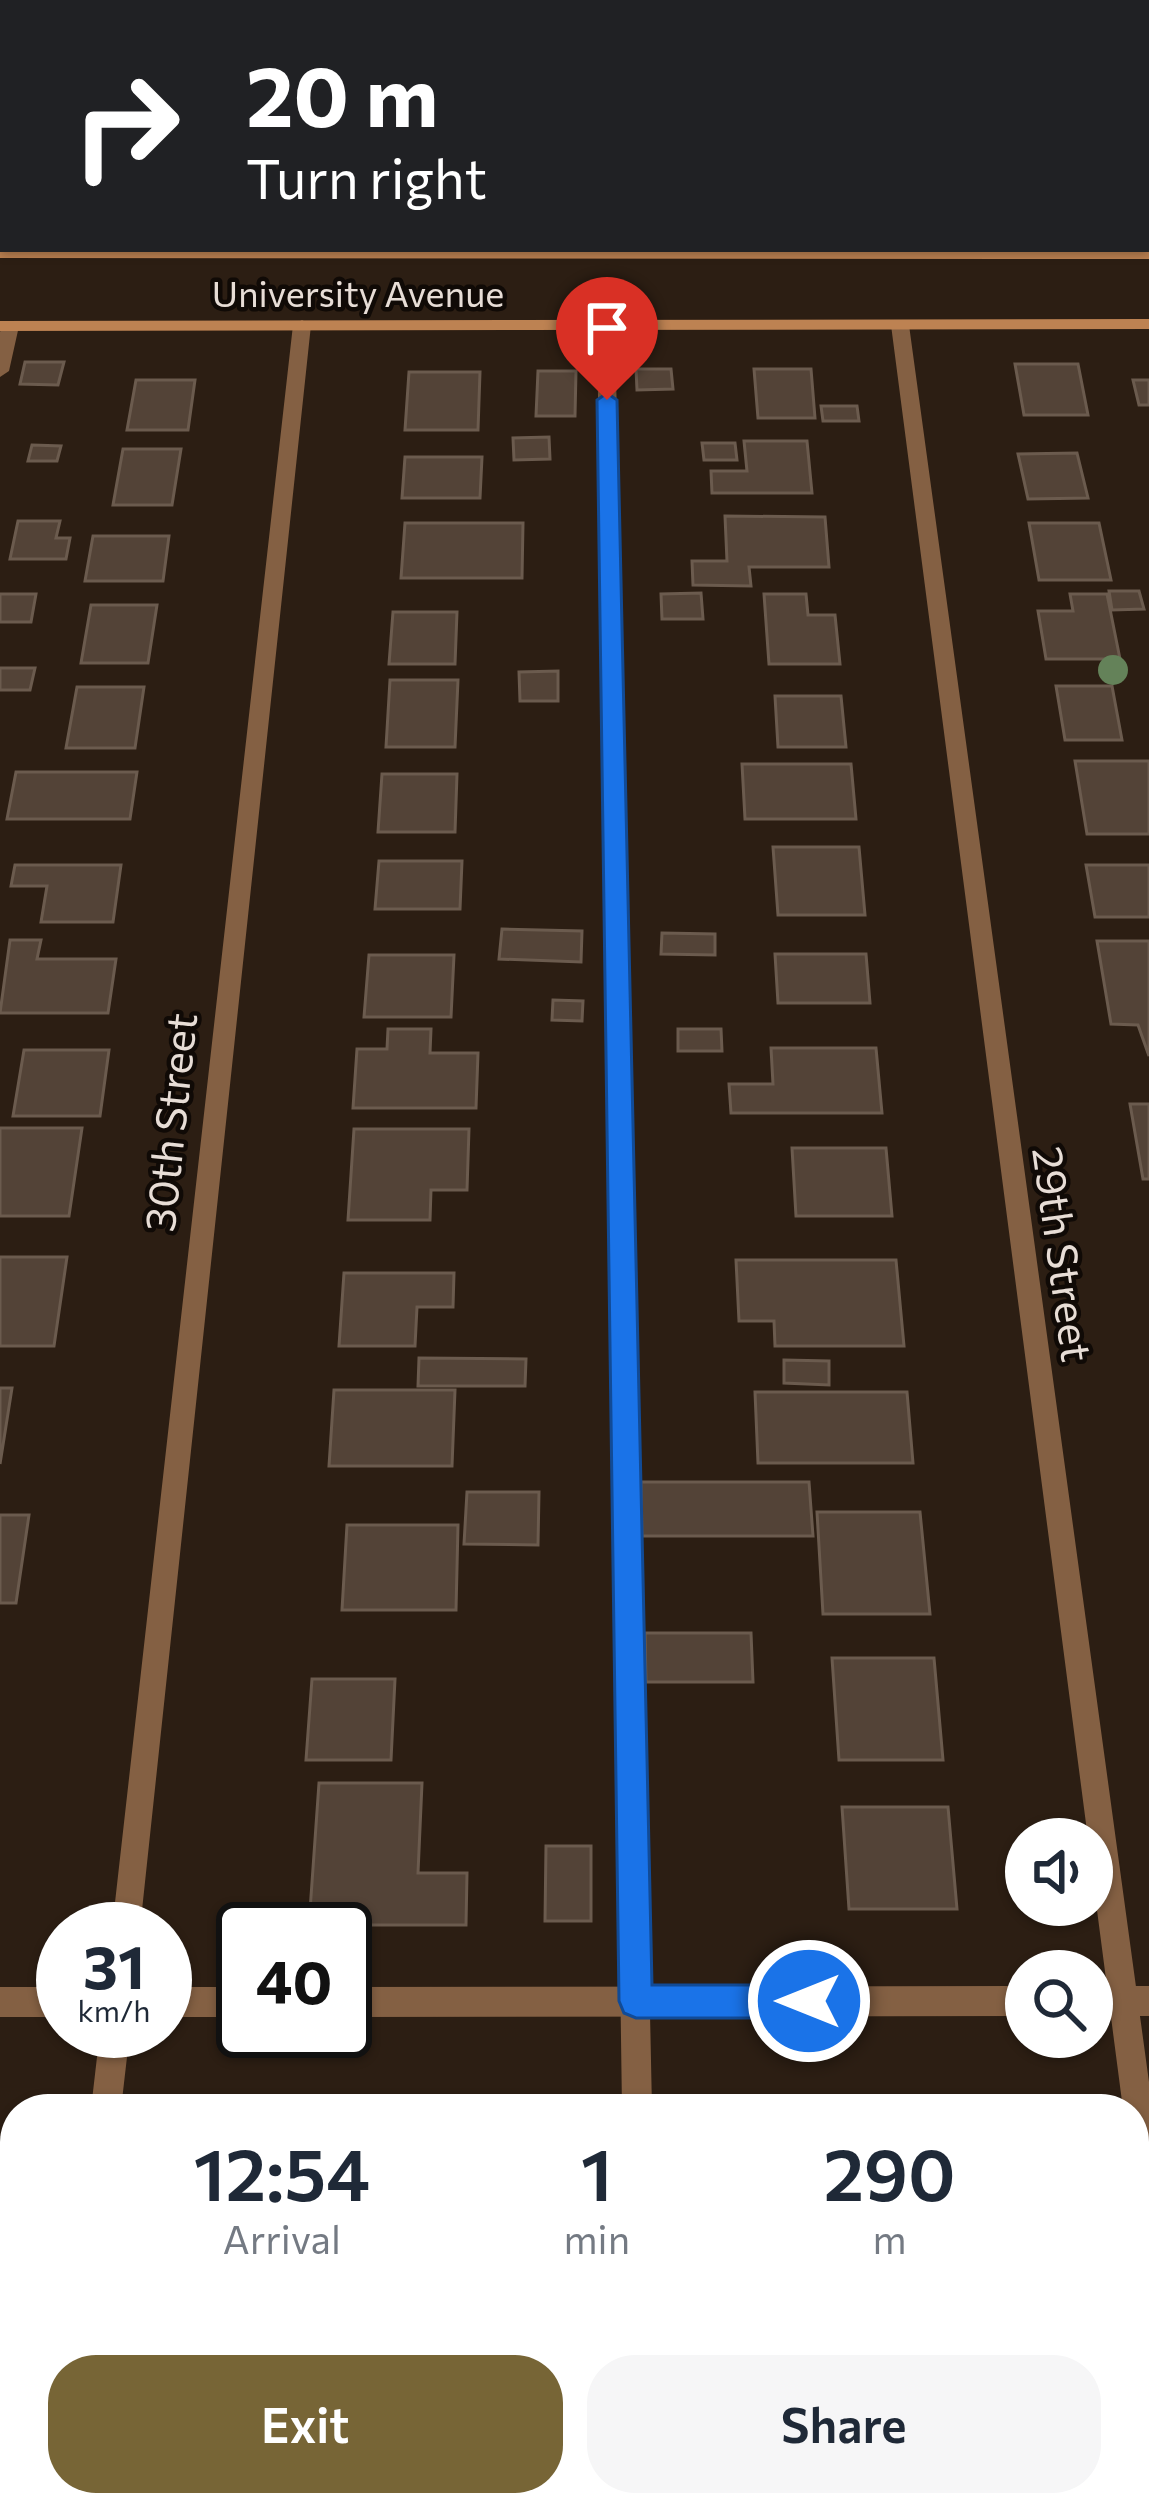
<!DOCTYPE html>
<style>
:root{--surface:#fff;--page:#f6f6f7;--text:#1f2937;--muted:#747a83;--accent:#776536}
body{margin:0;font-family:Commissioner,sans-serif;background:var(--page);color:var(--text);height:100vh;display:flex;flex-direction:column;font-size:45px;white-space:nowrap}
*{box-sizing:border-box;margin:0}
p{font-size:39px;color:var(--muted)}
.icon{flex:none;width:66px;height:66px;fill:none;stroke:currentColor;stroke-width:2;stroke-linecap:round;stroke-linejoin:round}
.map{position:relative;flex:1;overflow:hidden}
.drawer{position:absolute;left:0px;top:2094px;width:1149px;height:423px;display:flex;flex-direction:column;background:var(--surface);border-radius:48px 48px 0 0;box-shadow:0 3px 9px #0004}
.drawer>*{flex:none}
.banner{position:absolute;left:0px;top:0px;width:1149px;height:252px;box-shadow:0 3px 9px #0004;background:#202124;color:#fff;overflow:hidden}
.controls{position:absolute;left:1005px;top:1818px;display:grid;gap:24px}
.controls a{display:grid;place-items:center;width:108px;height:108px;border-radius:50%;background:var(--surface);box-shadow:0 3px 9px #0004;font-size:60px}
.speed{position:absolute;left:36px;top:1902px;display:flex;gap:24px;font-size:60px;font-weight:700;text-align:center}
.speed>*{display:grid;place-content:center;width:156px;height:156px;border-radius:50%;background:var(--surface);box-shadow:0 3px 9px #0004;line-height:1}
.speed small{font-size:30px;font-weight:400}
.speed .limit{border:6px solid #111;border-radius:18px;background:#fff;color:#111}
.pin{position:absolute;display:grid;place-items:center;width:102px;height:102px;color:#fff;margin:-123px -51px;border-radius:50% 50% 50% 0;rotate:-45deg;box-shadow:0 0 12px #0007}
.pin .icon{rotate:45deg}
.me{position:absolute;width:132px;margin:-66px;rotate:270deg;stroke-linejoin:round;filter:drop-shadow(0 0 9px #0008)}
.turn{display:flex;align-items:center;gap:42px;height:252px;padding:0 48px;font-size:54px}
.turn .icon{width:156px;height:156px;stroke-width:2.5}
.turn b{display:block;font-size:84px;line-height:102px}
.eta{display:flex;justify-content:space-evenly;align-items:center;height:204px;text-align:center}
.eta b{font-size:72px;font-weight:600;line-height:84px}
.action{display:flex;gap:24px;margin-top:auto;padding:24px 48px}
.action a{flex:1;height:138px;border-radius:48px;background:var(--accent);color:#fff;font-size:48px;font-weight:600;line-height:138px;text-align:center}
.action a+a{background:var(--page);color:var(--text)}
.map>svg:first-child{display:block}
.building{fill:#534337;stroke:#6b5b4e;stroke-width:3}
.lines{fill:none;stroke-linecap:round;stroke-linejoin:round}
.service{fill:#846043;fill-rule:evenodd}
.minor{fill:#846043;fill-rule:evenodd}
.tertiary{fill:#846043;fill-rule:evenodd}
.secondary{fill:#bd8252;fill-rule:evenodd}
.tree{fill:#648259}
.route{fill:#1a73e8;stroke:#114b97;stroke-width:3}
.labels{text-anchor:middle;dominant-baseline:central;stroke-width:9;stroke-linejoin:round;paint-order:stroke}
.far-street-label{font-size:36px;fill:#e7ddd6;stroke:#100a06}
.street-label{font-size:42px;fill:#e7ddd6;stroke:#100a06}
</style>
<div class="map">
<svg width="1149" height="2515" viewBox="0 0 1149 2515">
<rect width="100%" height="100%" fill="#2c1e13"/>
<!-- building -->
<path class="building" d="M25,362H64L58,385L20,384Z
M1015,364H1078L1088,415H1024Z
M636,369H671L673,389L637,390Z
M754,369H811L815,418H758Z
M538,371H576L575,416H536Z
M409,372H480L478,430H405Z
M136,380H195L188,430H127Z
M1133,380H1149V405H1139Z
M821,406H857L859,421H823Z
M549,437L550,459L514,460L513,438Z
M744,441H807L812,493H712L711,471H747Z
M702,443H735L737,460H704Z
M32,445L61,446L57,461H28Z
M123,449H181L172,505H113Z
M1077,453L1088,498L1028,499L1018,454Z
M405,457H482L480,498H402Z
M725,516L825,517L829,567H749L751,586L693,585L692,561H727Z
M18,521H60L56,538H70L66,559H10Z
M405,523H523L522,578H401Z
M1029,523H1099L1111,580H1039Z
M93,536H169L163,581H85Z
M1109,591H1139L1144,609L1112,610Z
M701,593L703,619H662L661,594Z
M0,594H36L31,622H0Z
M764,594H806L808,615H835L840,664H769Z
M1070,594H1107L1120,659H1046L1038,611H1073Z
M91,605H157L148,663H81Z
M393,612H457L455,664H389Z
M0,668H35L30,690H0Z
M558,671V701H520L519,672Z
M390,680H458L455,747H386Z
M1056,686H1112L1122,740H1065Z
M77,687H144L135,748H66Z
M775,696H841L846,747H778Z
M1075,761H1149V834H1087Z
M742,764H851L856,819H745Z
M16,772H137L130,819H7Z
M382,774H457L455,832H378Z
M773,847H859L865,915H778Z
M379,861H462L460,909H375Z
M15,865H121L113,922H41L47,886H11Z
M1086,865H1149V917H1095Z
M502,929L582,931L581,962L499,959Z
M662,933L715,934V955L661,954Z
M10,940H41L37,959H116L108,1013H0Z
M1097,941H1149V1056L1138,1025L1111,1024Z
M775,954H866L870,1003H778Z
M369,955H454L451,1017H364Z
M553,1000L583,1001L582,1021L552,1020Z
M388,1029H431L430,1053H478L476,1108H353L357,1049H387Z
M678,1029H721L722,1051H678Z
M771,1048H876L882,1113H731L729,1084H773Z
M24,1050H109L100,1116H13Z
M1130,1104H1149V1179H1143Z
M0,1128H82L69,1216H0Z
M354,1129H469L467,1190H431L430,1220H348Z
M792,1148H886L892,1216H796Z
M0,1257H67L54,1346H0Z
M736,1260H896L904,1346H775L774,1321H739Z
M344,1273H454L453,1307H417L415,1346H339Z
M419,1358L526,1359L525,1386H418Z
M784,1360L829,1361V1385L784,1383Z
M0,1388H12L0,1464Z
M334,1390H455L452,1466H329Z
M755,1392H907L913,1463H758Z
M641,1482H809L813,1536H642Z
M467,1492H539L538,1545L464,1544Z
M817,1512H920L930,1614H823Z
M0,1515H29L16,1603H0Z
M347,1525H458L456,1610H342Z
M645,1633H751L753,1682H646Z
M832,1658H934L943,1760H839Z
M312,1679H395L391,1760H306Z
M319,1783H422L418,1873H467L466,1925H309Z
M842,1807H948L957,1909H849Z
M546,1846H591V1921H545Z"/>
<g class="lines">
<!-- service -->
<path class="service" d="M75,0H91V3H75Z
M553,0H569V3H553Z
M992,0H1008L1009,3H993Z
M606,320L615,325L652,2109H622L597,325Z
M10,321L19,326L9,371L0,377V332L4,322Z
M627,2502H659V2515H627Z"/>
<!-- minor -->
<path class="minor" d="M334,0H350V3H334Z
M774,0H790L791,3H775Z
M302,320L311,325L140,1929H112L293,325Z
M900,320L909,325L1149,2082V2209L1138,2205L1134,2195V2109H1123L1092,1872V1839H1088L891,325Z
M100,2031H130L121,2109H91Z
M47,2502H79L78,2515H46Z"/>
<!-- tertiary -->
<path class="tertiary" d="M1026,1986V2016L345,2017V1987Z
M1092,1986H1149V2016H1092Z
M0,1987H63V2017H0Z
M165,1987H243V2017H165Z"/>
<!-- secondary -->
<path class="secondary" d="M0,248L1149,249V259L0,258Z
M1149,319V329L0,331V321Z"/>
</g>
<!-- trees -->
<circle class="tree" cx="1113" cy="670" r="15"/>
<!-- route -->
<path class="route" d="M607,393L617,400L652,1985H809L821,1990L826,2001L821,2013L809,2018H636L624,2013L619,2001L597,400Z"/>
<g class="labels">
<!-- far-street labels -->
<g class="far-street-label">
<text x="358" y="292">University Avenue</text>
</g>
<!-- street labels -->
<g class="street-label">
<text transform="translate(169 1122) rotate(-84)">30th Street</text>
<text transform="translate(1064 1254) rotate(82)">29th Street</text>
</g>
</g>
</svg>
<div class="controls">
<a><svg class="icon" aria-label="sound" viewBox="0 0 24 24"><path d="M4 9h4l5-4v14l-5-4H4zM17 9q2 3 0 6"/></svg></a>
<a><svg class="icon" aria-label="search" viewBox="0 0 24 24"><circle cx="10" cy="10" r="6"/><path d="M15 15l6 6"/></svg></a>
</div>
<div class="speed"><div>31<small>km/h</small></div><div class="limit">40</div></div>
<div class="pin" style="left:607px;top:400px;background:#d93025"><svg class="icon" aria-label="arrive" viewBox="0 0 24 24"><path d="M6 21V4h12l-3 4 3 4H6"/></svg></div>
<svg class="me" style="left:809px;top:2001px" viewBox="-20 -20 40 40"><circle r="17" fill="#1a73e8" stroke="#fff" stroke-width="3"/><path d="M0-11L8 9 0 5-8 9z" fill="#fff"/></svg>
<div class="banner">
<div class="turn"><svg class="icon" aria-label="right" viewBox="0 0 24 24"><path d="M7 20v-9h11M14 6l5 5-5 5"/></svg><div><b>20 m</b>Turn right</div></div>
</div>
<section class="drawer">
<div class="eta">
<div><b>12:54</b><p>Arrival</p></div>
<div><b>1</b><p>min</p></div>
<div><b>290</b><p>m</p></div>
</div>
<div class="action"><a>Exit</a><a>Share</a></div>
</section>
</div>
